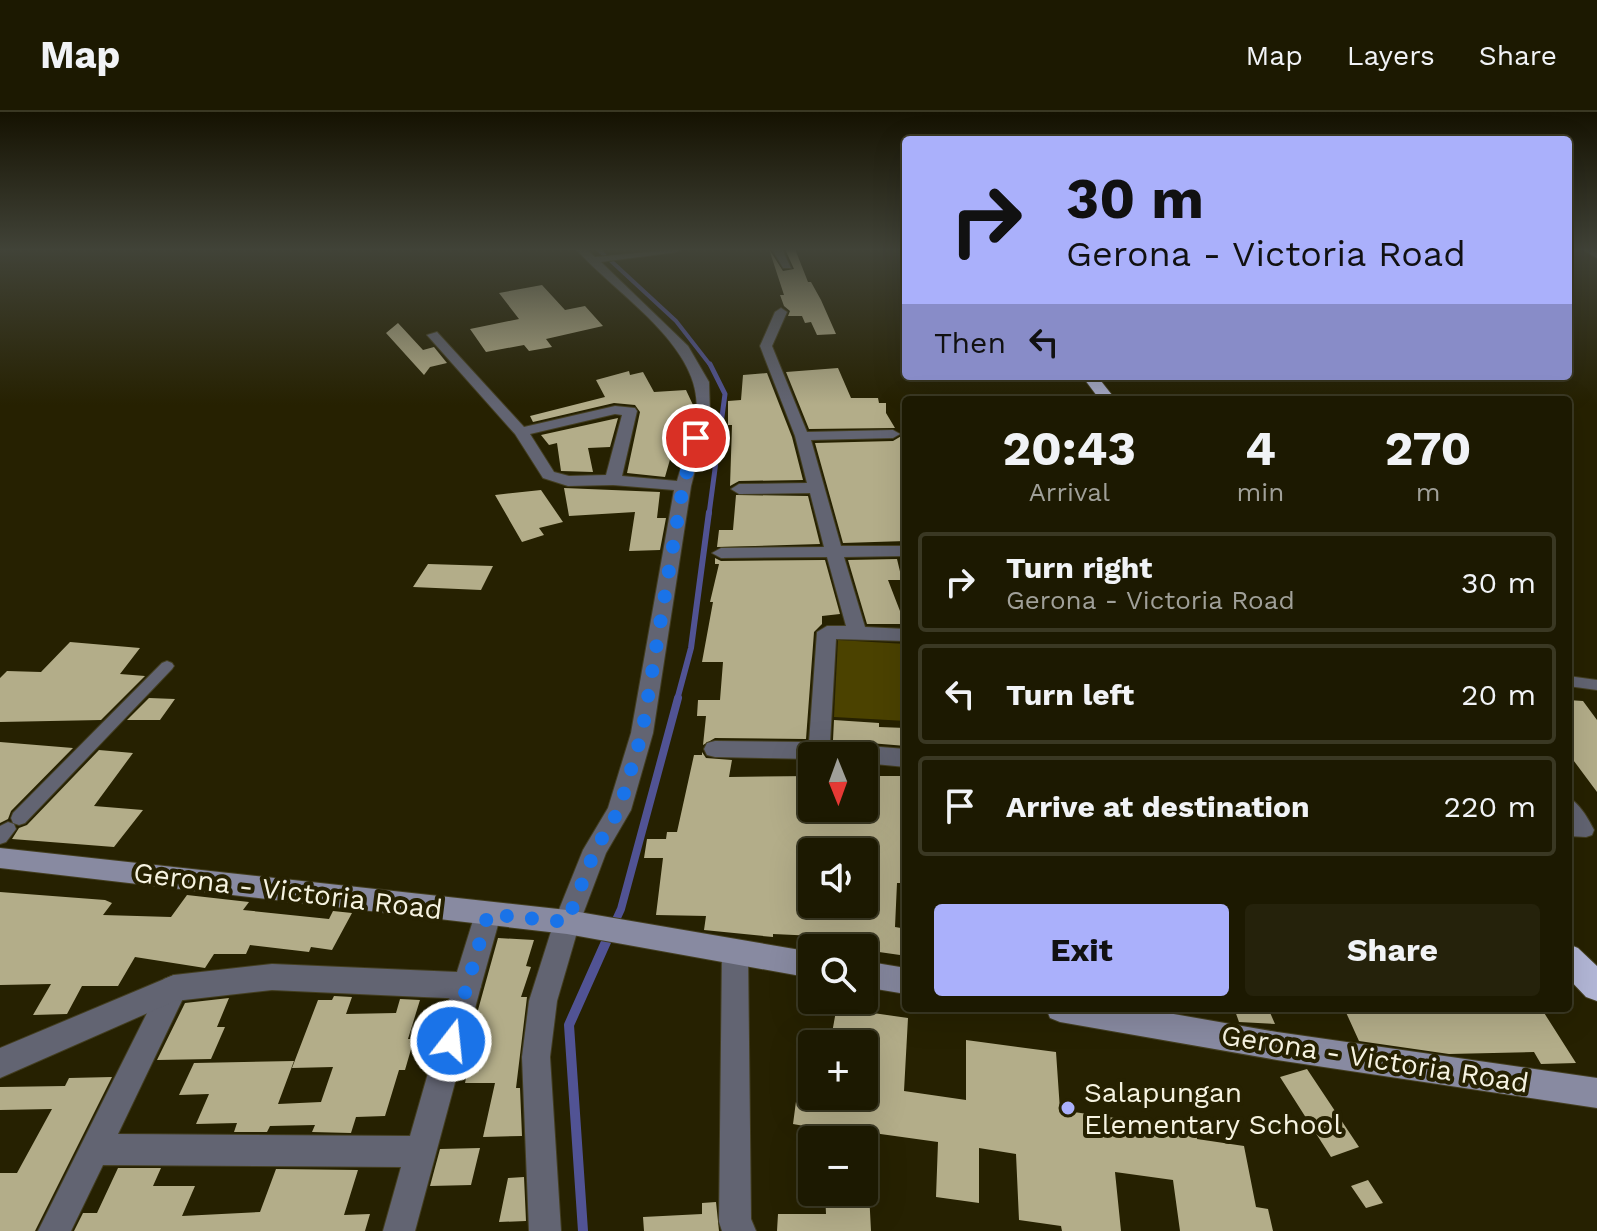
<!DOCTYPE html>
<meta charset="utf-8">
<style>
:root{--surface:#1c1901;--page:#25220b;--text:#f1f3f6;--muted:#a0a099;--line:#3a3823;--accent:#aab0fb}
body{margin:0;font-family:"Work Sans",sans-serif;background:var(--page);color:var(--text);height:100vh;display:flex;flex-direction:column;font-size:30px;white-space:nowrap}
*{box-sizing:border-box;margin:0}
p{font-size:26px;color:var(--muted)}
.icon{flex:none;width:44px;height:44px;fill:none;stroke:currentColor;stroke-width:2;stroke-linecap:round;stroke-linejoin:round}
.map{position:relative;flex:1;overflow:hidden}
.drawer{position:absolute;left:902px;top:284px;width:670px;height:616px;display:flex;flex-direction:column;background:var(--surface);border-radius:8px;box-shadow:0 8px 32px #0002,0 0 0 2px var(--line)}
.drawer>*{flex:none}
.top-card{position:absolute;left:902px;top:24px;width:670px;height:244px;border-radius:8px;box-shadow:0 8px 32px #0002,0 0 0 2px var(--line);background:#aab0fb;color:#111;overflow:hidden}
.needle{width:52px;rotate:179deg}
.buttons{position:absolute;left:798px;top:630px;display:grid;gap:16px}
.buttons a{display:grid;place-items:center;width:80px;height:80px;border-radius:8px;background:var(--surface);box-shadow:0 8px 32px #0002,0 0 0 2px var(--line);font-size:40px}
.pin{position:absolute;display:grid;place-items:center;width:68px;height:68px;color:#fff;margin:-34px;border:4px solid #fff;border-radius:50%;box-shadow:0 2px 8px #0007}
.me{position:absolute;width:88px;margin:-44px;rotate:16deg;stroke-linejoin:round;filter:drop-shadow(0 0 6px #0008)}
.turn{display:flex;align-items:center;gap:28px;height:168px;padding:0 32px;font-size:36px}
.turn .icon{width:104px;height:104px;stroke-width:2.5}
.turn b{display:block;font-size:56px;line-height:68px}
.then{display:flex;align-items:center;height:76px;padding:0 32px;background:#0003;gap:16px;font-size:30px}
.eta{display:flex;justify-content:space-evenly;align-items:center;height:136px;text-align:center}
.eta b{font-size:48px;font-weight:700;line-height:56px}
.primary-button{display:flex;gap:16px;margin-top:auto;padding:16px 32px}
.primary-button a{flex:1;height:92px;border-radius:8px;background:var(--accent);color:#111;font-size:32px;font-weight:700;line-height:92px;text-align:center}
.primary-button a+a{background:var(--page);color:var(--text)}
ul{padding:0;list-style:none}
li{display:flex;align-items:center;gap:24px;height:100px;margin:0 16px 12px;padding:0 16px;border:4px solid var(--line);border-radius:8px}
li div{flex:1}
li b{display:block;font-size:30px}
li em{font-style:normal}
header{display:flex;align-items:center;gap:48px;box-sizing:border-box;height:112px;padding:0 40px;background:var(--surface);border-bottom:2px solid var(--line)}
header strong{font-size:38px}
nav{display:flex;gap:44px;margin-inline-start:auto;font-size:28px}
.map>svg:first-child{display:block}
.green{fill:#4b4200}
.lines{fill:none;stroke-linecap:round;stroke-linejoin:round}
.stream-far4{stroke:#515394;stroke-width:4}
.stream-far3{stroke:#515394;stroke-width:5}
.stream-far2{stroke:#515394;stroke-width:6}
.stream-far1{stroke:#515394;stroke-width:8}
.stream{stroke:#515394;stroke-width:10}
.building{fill:#b3ad89;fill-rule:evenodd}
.service-casing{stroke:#433e20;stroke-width:2}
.minor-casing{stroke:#433e20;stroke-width:2}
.tertiary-casing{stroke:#433e20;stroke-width:2}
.secondary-casing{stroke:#433e20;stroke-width:2}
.trunk-casing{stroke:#433e20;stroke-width:2}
.service{fill:#626472;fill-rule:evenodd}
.minor{fill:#626472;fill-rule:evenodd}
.tertiary{fill:#626472;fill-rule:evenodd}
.secondary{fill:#888aa1;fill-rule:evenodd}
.trunk{fill:#b2b6d6;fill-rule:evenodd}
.route{stroke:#1a73e8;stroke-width:14;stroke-dasharray:0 25.2}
.poi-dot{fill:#aab0fb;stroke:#262101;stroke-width:3}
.labels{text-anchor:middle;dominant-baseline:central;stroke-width:8;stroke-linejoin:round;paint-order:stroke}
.near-street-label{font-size:28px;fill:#f6f3e1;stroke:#262101}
.near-poi-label{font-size:28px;fill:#f6f3e1;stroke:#262101;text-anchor:start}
</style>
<header>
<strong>Map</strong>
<nav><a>Map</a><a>Layers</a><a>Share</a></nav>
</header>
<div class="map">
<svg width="1597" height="1119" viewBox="0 0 1597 1119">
<rect width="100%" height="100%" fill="#262101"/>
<!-- green -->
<path class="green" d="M838,528L906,532V609L834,605Z"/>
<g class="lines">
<!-- stream-far4 -->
<path class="stream-far4" d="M598,137L606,145
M610,148L676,209L711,254"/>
<!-- stream-far3 -->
<path class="stream-far3" d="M709,402L725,282L710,252"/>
<!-- stream-far2 -->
<path class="stream-far2" d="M677,588L691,536L709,400"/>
<!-- stream-far1 -->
<path class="stream-far1" d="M609,823L621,797L678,586"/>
<!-- stream -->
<path class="stream" d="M583,1119L569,913L610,821"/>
</g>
<!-- building -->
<path class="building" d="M769,137L783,159L794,157L785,137H795L808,170H811L821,188L836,222L817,223L811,210L805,211L802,204H788L790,199L784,194L780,183H784Z
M542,173L565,198L585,194L603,214L546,227L552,235L529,239L524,233L486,240L470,217L519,207L499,181Z
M398,211L423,238L434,235L447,251L430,255L424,263L386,221Z
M838,256L851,286H878L879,291H886V301L895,316L809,317L786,260Z
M629,259L630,263L643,260L654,280L686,278L693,293V302H683L665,365L627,361L640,300L635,293L614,291L533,310L530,304L605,285L596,268Z
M767,261L792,325L803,368L739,369L730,374L732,313H728V289L741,288L743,263Z
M618,306L610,335L588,336L593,360L561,359L557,331L549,333L541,323Z
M903,323H906V429L843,431L815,331L893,329Z
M564,376L660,380L657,406H666L660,438L629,439L635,400L569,404Z
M541,378L563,410L539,416L544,423L522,430L495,383Z
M736,383L808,384L820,432L717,435L719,418H733Z
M715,446L721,449L825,448L840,502L822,504V512L814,520L806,627L715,626L703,633L706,604H697L698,588H720L723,550H702L713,490H710L719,452H715Z
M897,447L902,468H888L905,512H867L848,448Z
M428,452L493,454L481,478L413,475Z
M70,530L140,536L120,562L145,564L101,608L0,610V566L7,559L41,560Z
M149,586L175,587L160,608H127Z
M1568,588L1583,589L1597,608V680L1568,641Z
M834,608L879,611V615L906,616V634L833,628Z
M0,630L73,636L11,699L8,707L0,711Z
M99,638L133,641L94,694L143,698L114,735L12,727L19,716L27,713Z
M702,640L706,646L732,648L729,665L812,664V696H864V664H906V771H897L895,815L901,816L900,843L816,831V824L773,822V825L704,818L706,804L656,803L663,746H644L647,727H666L667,720H677L694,643H702ZM812,740H864V792H812Z
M0,780L105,788L112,791L103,803L171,805L187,783L249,790L243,798L329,807L333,799L352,801L332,838L311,835L309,840L250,833L246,842H214L205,856L135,845L118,874H82L67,902L33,903L51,872L0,873Z
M498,826L534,828L526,854L531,855L521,885H527L516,976H520L522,1024L483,1025L495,971H465L469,952H463Z
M334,884L352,885L346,902L396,901L400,887L420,888L408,927H414L405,958H399L385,1004L356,1005L351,1021L312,1020L315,1013L270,1014L267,1020H234L237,1011L196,1012L209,982L179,983L194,951L294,949L278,992L321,990L333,955L292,956L318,888H332Z
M229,886L217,915H225L211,947L157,948L185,891Z
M838,888H861L859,899L908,906L904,979L966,988V928L1056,940L1060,998L1129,1008V1012L1196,1022L1197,1027L1244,1034L1256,1095L1268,1097L1273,1119H1180L1173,1068L1115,1060L1121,1119H1062L1061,1114L1019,1108L1016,1042L979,1036V1091L936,1085L938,1030L866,1020V1025L793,1012L797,982L864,984V932H830Z
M1234,896H1268L1275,912L1239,910Z
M1344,896H1541L1576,951L1541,952L1534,940L1449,942L1359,929Z
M1307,957L1359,1035L1331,1045L1280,965Z
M112,965L35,1119H0V1061H17L52,997L0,998V975L65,974L69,966Z
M480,1036L471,1073L430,1074L440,1037Z
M118,1056H161L153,1074H195L182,1104L260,1100L276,1057L358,1058L344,1103L370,1102L365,1119H74L83,1101H97Z
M524,1065L526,1109L499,1110L508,1066Z
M1368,1068L1383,1091L1366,1096L1351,1074Z
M825,1080H869L871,1119H777L778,1102H826Z
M716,1090L719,1119H644L643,1105L702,1102V1091Z"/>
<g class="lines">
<!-- service casing -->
<g class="service-casing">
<path id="service" d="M1582,137H1589L1597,141V146Z
M167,549L172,551L174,554L172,557L25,711L19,713L13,711L11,706L13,701L162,551Z
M1568,564L1597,568V578L1568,574Z
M1568,686C1579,690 1589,708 1594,718L1592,723L1586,725L1568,724V710H1571L1568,706Z
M8,710L14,712L16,717L6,730L0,732V714Z"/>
</g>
<!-- minor casing -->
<g class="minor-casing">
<path id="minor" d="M576,137H586L595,145L682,137L677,140L601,150L688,234L709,270L710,302L691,374L653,621L631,698L606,741L580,810L557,889L550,945L561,1119H529L522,945L529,889L554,810L583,738L608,696L631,621L674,378L613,373L568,374L543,366L515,322L427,223L437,220L524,315L615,294L635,296L637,299L622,364L677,369C683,347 693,325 696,303C706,236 615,182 576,137ZM615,302L622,303L606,363L569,364L554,360L530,322Z
M772,137H782L791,156H783Z
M781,196L787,200L772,234L807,320L893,318L900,322L893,326L811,328L841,434H906V444L844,445L865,515L906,517V529L836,527L830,631L906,637V655L864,651V644H812V647L715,645L707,643L704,637L707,631L715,629L809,630L817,520L827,514H846L827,445L721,446L712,441L721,436L824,435L810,381L739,382L731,377L739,372L807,371L795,324L760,234L775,200Z
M735,828L744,831L748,840L751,1107L756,1119H722L719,1110L722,840L726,831Z
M467,861L477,865L481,874L415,1119H383L401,1055L103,1053L71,1119H38L164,867L174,863L184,867L188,876L118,1022L410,1024L453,874L457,865Z"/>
</g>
<!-- tertiary casing -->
<g class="tertiary-casing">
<path id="tertiary" d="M488,790L497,794L501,802L481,874L477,883L467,887L272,878L175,889L0,966V936L174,863L272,852L457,860L475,802L479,794Z"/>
</g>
<!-- secondary casing -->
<g class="secondary-casing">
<path id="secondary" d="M0,736L567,798L812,840V866L567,822L0,756Z
M864,849L906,856V882L864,875Z
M1046,896H1139L1277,920L1597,966V996L1277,948L1060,910L1050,906Z"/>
</g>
<!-- trunk casing -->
<g class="trunk-casing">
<path id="trunk" d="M1082,264H1097L1116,288H1100Z
M1568,832L1578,836L1597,854V889L1586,885L1568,866Z"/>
</g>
<!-- service -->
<use href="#service" class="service"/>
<!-- minor -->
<use href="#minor" class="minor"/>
<!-- tertiary -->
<use href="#tertiary" class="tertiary"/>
<!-- secondary -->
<use href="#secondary" class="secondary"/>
<!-- trunk -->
<use href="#trunk" class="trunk"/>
</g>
<!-- sky -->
<linearGradient id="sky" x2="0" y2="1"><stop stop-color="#151201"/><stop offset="0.47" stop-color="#414338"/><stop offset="1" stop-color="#414338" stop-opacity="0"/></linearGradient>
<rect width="1597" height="293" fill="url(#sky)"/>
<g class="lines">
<!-- route -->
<path class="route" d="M451,929L488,802L567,810L595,738L619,698L642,621L683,374L696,326"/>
</g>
<!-- markers -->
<circle class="poi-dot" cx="1068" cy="996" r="8"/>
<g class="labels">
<!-- near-street labels -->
<g class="near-street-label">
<text transform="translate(288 779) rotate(7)">Gerona - Victoria Road</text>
<text transform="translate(1375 947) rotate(9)">Gerona - Victoria Road</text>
</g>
<!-- near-poi labels -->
<g class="near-poi-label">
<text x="1084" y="980">Salapungan<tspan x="1084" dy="32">Elementary School</tspan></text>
</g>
</g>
</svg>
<div class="buttons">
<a><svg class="needle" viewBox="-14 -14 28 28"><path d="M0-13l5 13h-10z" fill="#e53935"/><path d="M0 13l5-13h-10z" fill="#a0a099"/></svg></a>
<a><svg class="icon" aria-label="sound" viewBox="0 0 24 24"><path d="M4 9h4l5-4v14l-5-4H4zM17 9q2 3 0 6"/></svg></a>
<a><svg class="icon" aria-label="search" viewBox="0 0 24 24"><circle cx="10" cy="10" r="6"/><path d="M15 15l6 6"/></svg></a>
<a>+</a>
<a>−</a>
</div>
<div class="pin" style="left:696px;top:326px;background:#d93025"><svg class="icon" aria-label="arrive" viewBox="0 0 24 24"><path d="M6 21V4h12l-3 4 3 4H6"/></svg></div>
<svg class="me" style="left:451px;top:929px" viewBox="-20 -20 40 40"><circle r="17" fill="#1a73e8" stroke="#fff" stroke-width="3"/><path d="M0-11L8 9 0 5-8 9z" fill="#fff"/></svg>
<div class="top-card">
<div class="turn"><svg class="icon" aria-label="right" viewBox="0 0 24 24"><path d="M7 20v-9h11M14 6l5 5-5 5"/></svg><div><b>30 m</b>Gerona - Victoria Road</div></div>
<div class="then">Then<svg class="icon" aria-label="left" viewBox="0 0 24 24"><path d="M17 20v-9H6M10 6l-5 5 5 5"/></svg></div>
</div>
<section class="drawer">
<div class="eta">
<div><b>20:43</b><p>Arrival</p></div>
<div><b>4</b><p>min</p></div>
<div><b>270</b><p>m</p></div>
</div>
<ul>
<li><svg class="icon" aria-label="right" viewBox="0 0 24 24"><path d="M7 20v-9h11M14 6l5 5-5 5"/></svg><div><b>Turn right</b><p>Gerona - Victoria Road</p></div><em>30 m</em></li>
<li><svg class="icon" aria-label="left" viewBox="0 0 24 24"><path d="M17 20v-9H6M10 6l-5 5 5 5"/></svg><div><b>Turn left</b></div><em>20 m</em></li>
<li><svg class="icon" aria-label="arrive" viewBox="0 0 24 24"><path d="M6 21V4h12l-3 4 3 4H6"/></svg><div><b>Arrive at destination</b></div><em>220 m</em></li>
</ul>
<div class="primary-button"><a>Exit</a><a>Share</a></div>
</section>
</div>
